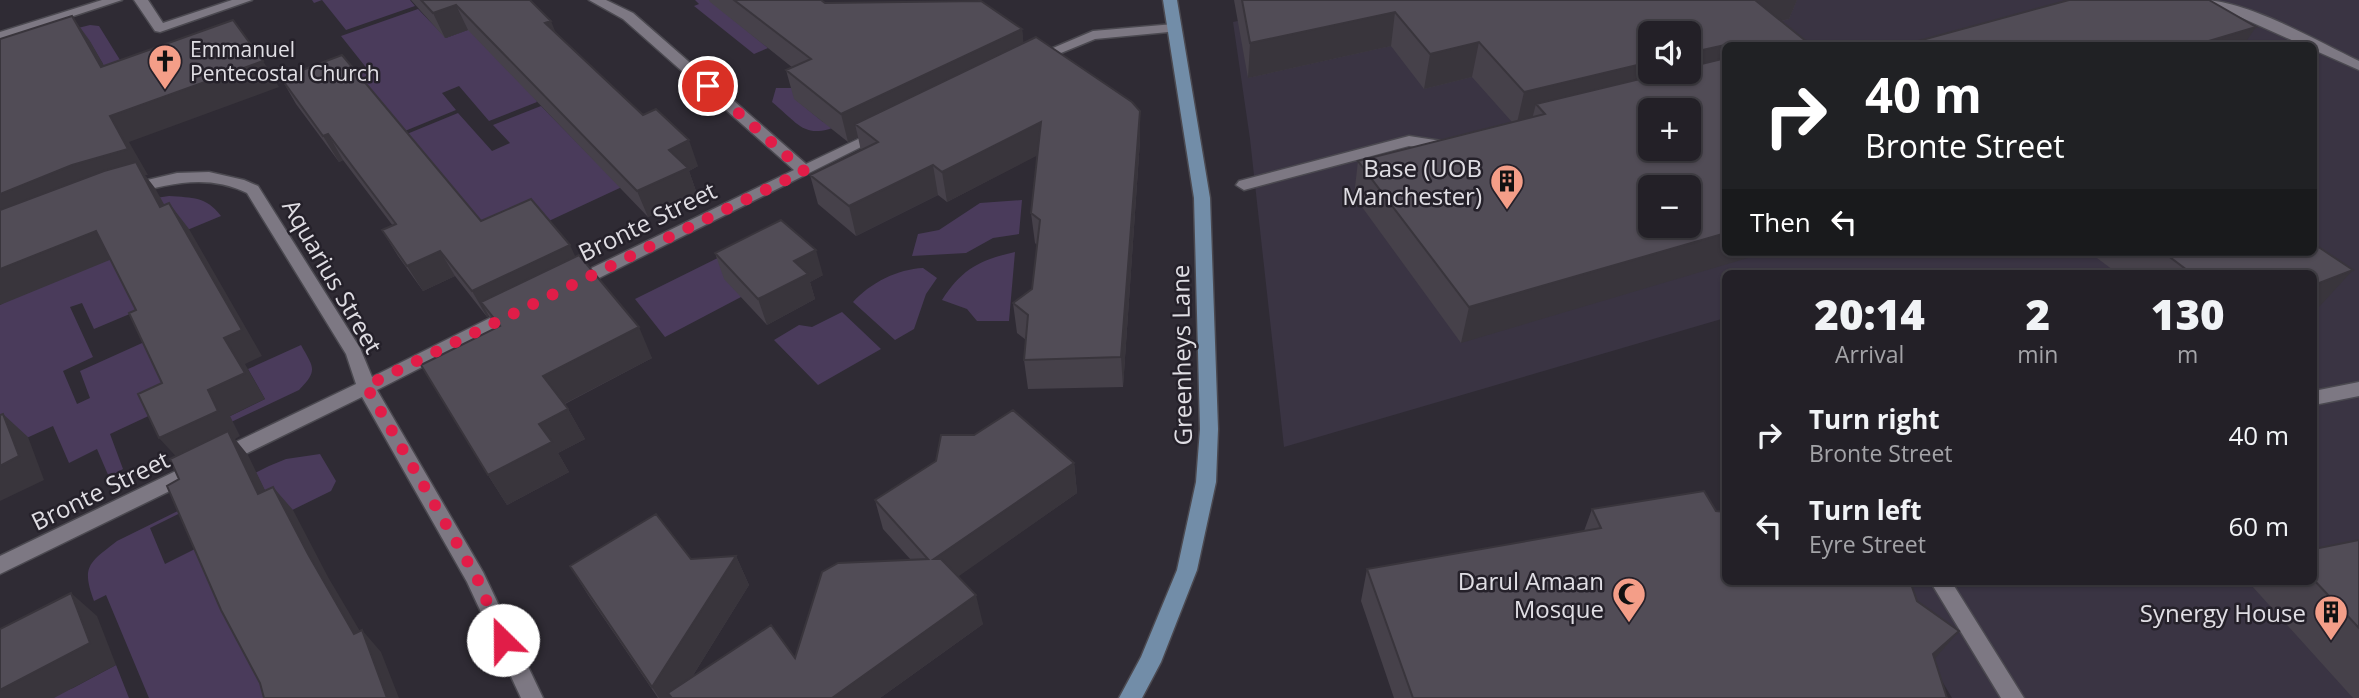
<!DOCTYPE html>
<meta charset="utf-8">
<style>
:root{--surface:#232027;--page:#2b282f;--text:#f1f3f6;--muted:#a3a3a7;--line:#403e44}
body{margin:0;font-family:"Open Sans",sans-serif;background:var(--page);color:var(--text);height:100vh;display:flex;flex-direction:column;font-size:26px;white-space:nowrap}
*{box-sizing:border-box;margin:0}
p{font-size:23px;color:var(--muted)}
.icon{flex:none;width:38px;height:38px;fill:none;stroke:currentColor;stroke-width:2;stroke-linecap:round;stroke-linejoin:round}
.map{position:relative;flex:1;overflow:hidden}
.details{position:absolute;left:1722px;top:270px;width:595px;height:315px;display:flex;flex-direction:column;background:var(--surface);border-radius:10px;box-shadow:0 2px 5px #0004,0 0 0 2px var(--line)}
.details>*{flex:none}
.guide{position:absolute;left:1722px;top:42px;width:595px;height:214px;border-radius:10px;box-shadow:0 2px 5px #0004,0 0 0 2px var(--line);background:#202124;color:#fff;overflow:hidden}
.fabs{position:absolute;left:1638px;top:21px;display:grid;gap:14px}
.fabs a{display:grid;place-items:center;width:63px;height:63px;border-radius:10px;background:var(--surface);box-shadow:0 2px 5px #0004,0 0 0 2px var(--line);font-size:35px}
.pin{position:absolute;display:grid;place-items:center;width:60px;height:60px;color:#fff;margin:-30px;border:4px solid #fff;border-radius:50%;box-shadow:0 2px 7px #0007}
.me{position:absolute;width:77px;margin:-38px;rotate:337deg;stroke-linejoin:round;filter:drop-shadow(0 0 5px #0008)}
.turn{display:flex;align-items:center;gap:24px;height:147px;padding:0 28px;font-size:32px}
.turn .icon{width:91px;height:91px;stroke-width:2.5}
.turn b{display:block;font-size:49px;line-height:60px}
.then{display:flex;align-items:center;height:66px;padding:0 28px;background:#0003;gap:14px;font-size:26px}
.eta{display:flex;justify-content:space-evenly;align-items:center;height:119px;text-align:center}
.eta b{font-size:42px;font-weight:800;line-height:49px}
ul{padding:0;list-style:none}
li{display:flex;align-items:center;gap:21px;height:91px;padding:0 28px}
li div{flex:1}
li b{display:block;font-size:26px}
li em{font-style:normal}
.map>svg:first-child{display:block}
.built{fill:#3a3443;fill-rule:evenodd}
.green{fill:#4a3b5b}
.lines{fill:none;stroke-linecap:round;stroke-linejoin:round}
.street-casing{stroke:#4b4950;stroke-width:3}
.secondary-casing{stroke:#4b4950;stroke-width:3}
.street{fill:#7d7883;fill-rule:evenodd}
.secondary{fill:#728da8;fill-rule:evenodd}
.wall{fill:#46414a}
.shaded-wall{fill:#39353c}
.building{fill:#514c56;stroke:#39353c;stroke-width:2;fill-rule:evenodd}
.route{stroke:#e11d48;stroke-width:12;stroke-dasharray:0 21.6}
.labels{text-anchor:middle;dominant-baseline:central;stroke-width:5;stroke-linejoin:round;paint-order:stroke}
.far-poi-label{font-size:21px;fill:#e0dee4;stroke:#25212a;text-anchor:start}
.poi-label{font-size:24px;fill:#e0dee4;stroke:#25212a;text-anchor:end}
.street-label{font-size:24px;fill:#e0dee4;stroke:#25212a}
</style>
<div class="map">
<svg width="2359" height="698" viewBox="0 0 2359 698">
<rect width="100%" height="100%" fill="#2f2b34"/>
<!-- built -->
<path class="built" d="M1330,0H2359V698H1952L1883,581H2314V273H1726L1725,318L1284,447L1250,139L1233,22ZM1650,33H1689V72H1650ZM1726,46H2314V252H1726ZM1650,110H1689V149H1650ZM1650,187H1689V226H1650Z"/>
<!-- green -->
<path class="green" d="M312,0H410L415,6L346,30L322,0L314,3Z
M695,0H714L712,2L768,48L754,54L694,6L699,4Z
M418,9L446,38L497,19L537,102L489,121L459,86L442,93L456,110L400,133L299,96L368,70L341,36Z
M90,25L99,26L125,68L0,99L103,64L90,42L72,48L62,32Z
M776,88H795V99L823,122L842,124C805,141 800,125 772,102Z
M541,106L596,162L624,186L491,248L402,136L458,113L492,151L510,143L493,125Z
M169,196C193,198 206,196 221,216L180,233L149,199Z
M1022,200L1019,234L993,238L966,253L912,256L918,234L939,230L980,203Z
M123,236L144,308L94,329L82,303L70,307L93,357L63,371L77,404L90,398L80,371L151,339L178,394L157,412L110,434L123,469L109,477L97,449L69,463L53,426L0,450V305Z
M750,242L741,297L665,337L635,299Z
M1015,252L1009,321H977L967,309L942,300C961,270 979,260 1015,252Z
M923,268L937,278L926,294L914,329L895,340L853,302C870,283 898,269 923,268Z
M842,312L881,349L818,385L774,340L799,325L812,327Z
M301,345C313,367 319,370 299,390L176,448L173,444L265,399L248,369Z
M320,454L336,481L331,491L278,517L257,475L150,528L165,564L223,535L279,698H149L106,595L94,601C81,566 89,563 117,541L269,466L286,459Z
M116,665L129,698H45L73,688Z"/>
<g class="lines">
<!-- street casing -->
<g class="street-casing">
<path id="street" d="M102,0H122L0,40V32Z
M134,0H148L163,23L232,0H252L160,32L155,31Z
M589,0H606L633,13L806,164L875,131H885L887,134L581,287H569L567,283L569,279L794,170L623,19Z
M2202,0C2247,0 2317,41 2359,61V70L2314,50V46H2305Z
M1174,24L1181,28L1179,31L1095,39L1039,62L1034,63L1027,59L1093,31Z
M1409,136L1448,142L1455,147L1448,152L1409,146L1244,190L1236,185L1239,181Z
M209,172L244,180L258,186L360,348L372,377L506,310H518L521,314L518,318L377,390L483,572L543,698H521L467,582L362,397L0,574V556L356,384L346,354L247,193C209,174 171,183 131,194L123,189L126,185L177,173Z
M2359,382V396L2314,405V391Z
M1930,581H1951L2024,698H2001Z"/>
</g>
<!-- secondary casing -->
<g class="secondary-casing">
<path id="secondary" d="M1163,0H1177L1210,198L1218,429L1216,482L1197,570L1161,662L1142,698H1119L1141,657L1177,570L1196,482L1200,429L1194,198Z"/>
</g>
<!-- street -->
<use href="#street" class="street"/>
<!-- secondary -->
<use href="#secondary" class="secondary"/>
</g>
<!-- wall -->
<path class="wall" d="M411,0H530L556,33L698,166L689,171L697,194L648,217L468,30L445,38Z
M709,0H821L825,3L1022,29L1023,43L1140,111V140L1123,387L1028,389L1024,360L1026,340L1017,333L1013,303L1032,289L1037,245L1035,243L1031,213L1037,155L947,202L938,195L856,236L818,204L810,175L861,151L858,137L848,142L794,99L786,70L793,68L710,2Z
M1234,0H1797L1789,19L1782,21L1812,46H1726L1461,343L1354,196L1358,161L1512,122L1472,77L1424,89L1391,46L1248,78Z
M281,78L481,221L575,257L652,358L565,404L585,439L558,453L569,472L507,505L488,475L496,328L489,316L487,317L455,276L423,291L398,256L382,230L393,226L343,160L339,162L296,104Z
M2089,252H2314L2320,306L2314,273H2117Z
M715,253L823,275L810,282L815,299L767,325L724,279Z
M1074,463L1077,493L958,576L983,624L880,698H658L588,595L570,566L736,556L749,585L692,677L795,658L911,560L883,529L875,500Z
M1592,509L1716,511L1935,659L1947,698H1394L1361,601L1367,569L1584,531Z
M2359,540V698H2353L2252,586L2258,581H2314V549Z"/>
<!-- shaded-wall -->
<path class="shaded-wall" d="M1751,0H1797L1789,19L1739,32Z
M456,5L468,30L445,38L433,13Z
M1395,12L1391,46L1248,78L1250,43Z
M72,16L90,41L119,92L101,67Z
M551,21L561,46L545,23Z
M2256,27L2243,46H2192Z
M1022,29L1025,56L855,124L858,137L848,142L841,114Z
M1479,42L1472,77L1424,89L1430,54Z
M1738,42L1737,46H1726L1725,76L1536,104L1531,123L1516,127L1524,92L1650,62V72H1689V53Z
M263,61L279,87L129,142L148,175H145L155,188L180,233L160,207L0,230V194L110,116Z
M1140,111V140L1123,387L1121,357Z
M1041,122L1044,152L947,202L942,172Z
M328,134L343,160L339,162L323,136Z
M689,140L698,166L689,171L697,194L648,217L637,191L669,150Z
M933,165L938,195L856,236L849,206Z
M169,203L189,229L262,356L245,364L265,399L230,416L240,436L235,439L248,455L278,517L183,464L159,438L208,390L224,338Z
M96,231L117,257L0,305V269Z
M1726,233V252H1768L1461,343L1469,307Z
M570,245L582,271L481,302L489,316L487,317L472,291Z
M816,250L823,275L810,282L815,299L767,325L758,299L794,261Z
M440,251L455,276L423,291L407,266Z
M2353,270L2320,306L2314,308V285Z
M639,327L652,358L560,406L543,376Z
M568,409L585,439L558,453L569,472L507,505L488,475L539,424Z
M3,414L28,437L44,480L0,501V466Z
M1074,463L1077,493L942,588L934,559Z
M273,487L293,510L328,577L367,643L362,630L381,652L399,698H387L354,634L308,554Z
M736,556L749,585L679,698H659L652,687Z
M71,593L97,616L116,665L54,698H0V690Z
M976,595L983,624L880,698H832Z
M1959,631L1932,662L1933,654Z"/>
<!-- building -->
<path class="building" d="M421,0H530L551,21L545,23L643,115L656,109L689,140L669,150L688,168L637,191L456,5L433,13Z
M734,0H821L825,3L981,1L1022,29L841,114L786,70L811,59Z
M1242,0H1755L1812,46H1741L1738,42L1689,53V33H1650V62L1524,92L1479,42L1430,54L1395,12L1250,43Z
M2069,0H2209L2256,27L2192,46H1900Z
M72,16L101,67L233,20L263,61L110,116L128,149L72,165L0,194V39Z
M1036,37L1132,102L1140,111L1121,357L1024,360L1028,315L1013,303L1032,289L1040,220L1031,213L1041,122L942,172L933,165L849,206L810,175L878,142L855,124Z
M342,55L481,221L531,199L570,245L472,291L440,251L407,266L382,230L396,224L328,134L323,136L281,78Z
M1726,58V233L1469,307L1358,161L1545,114L1536,104L1669,72H1689V67ZM1650,110H1689V149H1650ZM1650,187H1689V226H1650Z
M136,162L160,207L169,203L242,330L224,338L245,373L208,390L218,411L159,438L138,394L162,383L129,313L136,310L96,231L0,269V210L104,171Z
M781,220L816,250L794,261L808,274L758,299L715,253Z
M2314,244L2353,270L2314,285V273H2191L2163,252H2314Z
M579,255L639,327L543,376L568,409L539,424L552,442L488,475L421,365L500,326L481,302Z
M1013,410L1074,463L934,559H941L976,595L832,698H672L668,693L771,625L795,658L822,572L838,563L928,559L875,500L936,461L941,435H974Z
M3,414L19,456L0,466V415Z
M228,431L258,494L273,487L308,554L354,634L362,630L387,698H264L260,683L221,610L167,486L179,479L170,459Z
M1704,491L1716,511L1726,512V581H1910L1917,601L1959,631L1933,654L1947,698H1413L1367,569L1601,528L1592,509Z
M656,514L691,559L736,556L652,687L570,566Z
M2359,540V628L2314,580V549Z
M71,593L90,643L0,690V629Z"/>
<g class="lines">
<!-- route -->
<path class="route" d="M503,640L477,578L366,386L804,171L708,86"/>
</g>
<!-- icons -->
<defs>
<g id="church-pin" transform="scale(1.75)"><path d="M0 17L-7.5 6A9.5 9.5 0 1 1 7.5 6Z" fill="#f49e88" stroke="#25212a"/><path d="M-1.2-6h2.4v3.5h3.3v2.4h-3.3V6h-2.4V-.1h-3.3v-2.4h3.3Z" fill="#111"/></g>
<g id="building-pin" transform="scale(1.75)"><path d="M0 17L-7.5 6A9.5 9.5 0 1 1 7.5 6Z" fill="#f49e88" stroke="#25212a"/><path d="M-4-6H4V6H1V3H-1V6H-4ZM-2.5-4.3h1.7v1.8h-1.7ZM.8-4.3h1.7v1.8H.8ZM-2.5-1h1.7V.8h-1.7ZM.8-1h1.7V.8H.8Z" fill="#111"/></g>
<g id="mosque-pin" transform="scale(1.75)"><path d="M0 17L-7.5 6A9.5 9.5 0 1 1 7.5 6Z" fill="#f49e88" stroke="#25212a"/><path d="M3.5-4.9A6 6 0 1 0 3.5 4.9A5 5 0 1 1 3.5-4.9Z" fill="#111"/></g>
</defs>
<g fill-rule="evenodd">
<use href="#church-pin" x="165" y="61"/>
<use href="#building-pin" x="1507" y="181"/>
<use href="#mosque-pin" x="1629" y="594"/>
<use href="#building-pin" x="2331" y="612"/>
</g>
<g class="labels">
<!-- far-poi labels -->
<g class="far-poi-label">
<text x="190" y="49">Emmanuel<tspan x="190" dy="24">Pentecostal Church</tspan></text>
</g>
<!-- poi labels -->
<g class="poi-label">
<text x="1482" y="167">Base (UOB<tspan x="1482" dy="28">Manchester)</tspan></text>
<text x="1604" y="580">Darul Amaan<tspan x="1604" dy="28">Mosque</tspan></text>
<text x="2306" y="612">Synergy House</text>
</g>
<!-- street labels -->
<g class="street-label">
<text transform="translate(647 221) rotate(-26)">Bronte Street</text>
<text transform="translate(333 276) rotate(60)">Aquarius Street</text>
<text transform="translate(1181 355) rotate(-91)">Greenheys Lane</text>
<text transform="translate(100 490) rotate(-26)">Bronte Street</text>
</g>
</g>
</svg>
<div class="fabs">
<a><svg class="icon" aria-label="sound" viewBox="0 0 24 24"><path d="M4 9h4l5-4v14l-5-4H4zM17 9q2 3 0 6"/></svg></a>
<a>+</a>
<a>−</a>
</div>
<div class="pin" style="left:708px;top:86px;background:#d93025"><svg class="icon" aria-label="arrive" viewBox="0 0 24 24"><path d="M6 21V4h12l-3 4 3 4H6"/></svg></div>
<svg class="me" style="left:503px;top:640px" viewBox="-20 -20 40 40"><circle r="19" fill="#fff"/><path d="M0-13L10 11 0 6-10 11z" fill="#e11d48"/></svg>
<div class="guide">
<div class="turn"><svg class="icon" aria-label="right" viewBox="0 0 24 24"><path d="M7 20v-9h11M14 6l5 5-5 5"/></svg><div><b>40 m</b>Bronte Street</div></div>
<div class="then">Then<svg class="icon" aria-label="left" viewBox="0 0 24 24"><path d="M17 20v-9H6M10 6l-5 5 5 5"/></svg></div>
</div>
<section class="details">
<div class="eta">
<div><b>20:14</b><p>Arrival</p></div>
<div><b>2</b><p>min</p></div>
<div><b>130</b><p>m</p></div>
</div>
<ul>
<li><svg class="icon" aria-label="right" viewBox="0 0 24 24"><path d="M7 20v-9h11M14 6l5 5-5 5"/></svg><div><b>Turn right</b><p>Bronte Street</p></div><em>40 m</em></li>
<li><svg class="icon" aria-label="left" viewBox="0 0 24 24"><path d="M17 20v-9H6M10 6l-5 5 5 5"/></svg><div><b>Turn left</b><p>Eyre Street</p></div><em>60 m</em></li>
</ul>
</section>
</div>
